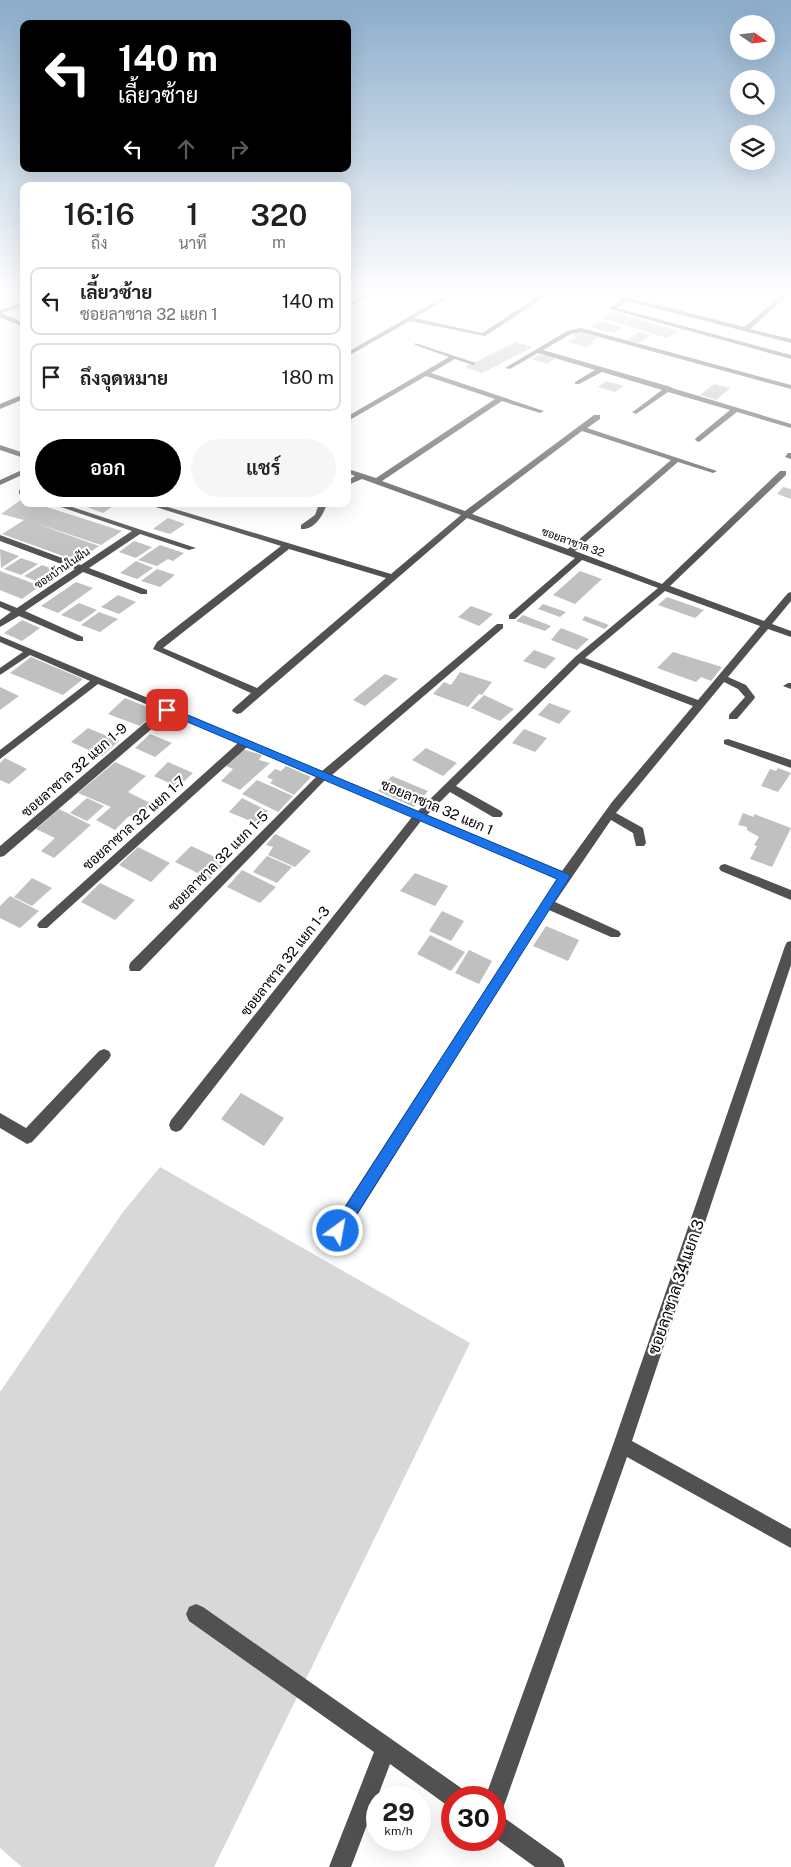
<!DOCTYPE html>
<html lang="th">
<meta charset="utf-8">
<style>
:root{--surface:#fff;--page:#f6f6f6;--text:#202124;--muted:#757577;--line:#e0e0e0;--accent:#000}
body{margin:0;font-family:"Public Sans",Sarabun,sans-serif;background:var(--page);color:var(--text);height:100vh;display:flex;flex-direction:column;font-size:19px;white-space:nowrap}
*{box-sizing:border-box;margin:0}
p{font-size:16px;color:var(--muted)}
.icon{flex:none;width:28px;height:28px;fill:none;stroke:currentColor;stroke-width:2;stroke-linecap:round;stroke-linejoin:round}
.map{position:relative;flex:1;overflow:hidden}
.details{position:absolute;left:20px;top:182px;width:331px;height:325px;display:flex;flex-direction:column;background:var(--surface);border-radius:10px;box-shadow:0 5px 20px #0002}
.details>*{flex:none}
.banner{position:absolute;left:20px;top:20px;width:331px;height:152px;border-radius:10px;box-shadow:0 5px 20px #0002;background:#000;color:#fff;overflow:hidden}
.needle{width:32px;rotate:104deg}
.controls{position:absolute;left:730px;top:15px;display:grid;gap:10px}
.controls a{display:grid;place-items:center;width:45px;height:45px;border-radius:50%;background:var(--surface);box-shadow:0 5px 20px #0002;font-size:25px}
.speed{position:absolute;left:366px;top:1786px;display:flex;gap:10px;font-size:25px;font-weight:700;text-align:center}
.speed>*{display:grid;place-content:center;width:65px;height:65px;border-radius:50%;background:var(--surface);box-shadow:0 5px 20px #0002;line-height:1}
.speed small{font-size:12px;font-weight:400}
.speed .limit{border:8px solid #d22;background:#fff;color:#111}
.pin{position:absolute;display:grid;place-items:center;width:42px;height:42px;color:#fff;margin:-21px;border-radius:10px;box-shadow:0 2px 8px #0006}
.me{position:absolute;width:55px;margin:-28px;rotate:32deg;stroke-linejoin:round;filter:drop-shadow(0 0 4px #0008)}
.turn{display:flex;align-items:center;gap:18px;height:105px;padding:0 15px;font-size:22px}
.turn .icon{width:65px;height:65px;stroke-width:2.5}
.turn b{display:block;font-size:35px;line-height:42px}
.lanes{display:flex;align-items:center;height:48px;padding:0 15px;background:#0003;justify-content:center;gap:25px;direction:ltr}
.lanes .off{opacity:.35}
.eta{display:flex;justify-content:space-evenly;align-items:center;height:85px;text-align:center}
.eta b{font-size:30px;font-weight:600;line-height:35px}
.action{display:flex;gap:10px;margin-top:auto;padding:10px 15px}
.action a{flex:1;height:58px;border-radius:30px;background:var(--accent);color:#fff;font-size:20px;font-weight:600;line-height:58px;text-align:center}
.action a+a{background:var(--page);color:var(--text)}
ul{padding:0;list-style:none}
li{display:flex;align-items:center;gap:15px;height:68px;margin:0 10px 8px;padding:0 5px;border:2px solid var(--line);border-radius:10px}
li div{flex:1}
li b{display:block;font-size:19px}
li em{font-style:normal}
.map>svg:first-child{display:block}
.green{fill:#d8d8d8}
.building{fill:#c0c0c0}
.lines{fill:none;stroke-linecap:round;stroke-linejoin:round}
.minor{fill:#515151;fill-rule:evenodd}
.route{fill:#1a73e8;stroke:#114b97}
.labels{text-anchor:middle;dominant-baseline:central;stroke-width:4.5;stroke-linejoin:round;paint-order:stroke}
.far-street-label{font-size:11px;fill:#000;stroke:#fff}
.street-label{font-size:14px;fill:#000;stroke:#fff}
.near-street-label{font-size:16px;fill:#000;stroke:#fff}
</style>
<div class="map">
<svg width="791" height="1867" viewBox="0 0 791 1867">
<rect width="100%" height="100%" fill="#fff"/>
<!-- green -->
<path class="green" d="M160,1167L470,1343L214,1867H22L0,1848V1392L123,1212Z"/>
<!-- building -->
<path class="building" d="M614,312L633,318L678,331L667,338L603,318Z
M598,321L609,324L623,327L614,333L590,327Z
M579,332L598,337L591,342L594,343L586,347L568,342L577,337L572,336Z
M639,332L651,335L639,343L627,340Z
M516,342L533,347L482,373L465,367Z
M540,354L555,358L547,364L531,359Z
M606,381L624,386L615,392L598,387Z
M714,384L730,388L716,400L700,395Z
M783,487L791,489V499L777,494Z
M22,499L24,504H37L122,531L101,545L32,522L99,546L77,561L2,534L24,520L1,514Z
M92,504H116L103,513L87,507Z
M168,518L185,524L170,534L153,529Z
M134,541L152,547L136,558L119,552Z
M160,545L184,553L173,561L168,559L157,566L138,560Z
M0,549L19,556L1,568Z
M21,558L38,564L21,575L4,569Z
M136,561L153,568L137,579L120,573Z
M42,565L59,571L41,583L24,576Z
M157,569L175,575L160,587L141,581Z
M0,571L19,578L40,586L22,599L0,590Z
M580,571L602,579L575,604L553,595Z
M76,582L93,588L58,613L41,606Z
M118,595L136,602L119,614L101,607Z
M667,597L704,610L695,618L658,605Z
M79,603L97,610L80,622L61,615Z
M543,604L566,612L560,617L538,609Z
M471,606L493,614L479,626L458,617Z
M99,612L118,619L100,632L81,625Z
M523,615L551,626L545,631L516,621Z
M585,616L609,625L605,629L582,620Z
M22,620L40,628L22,641L4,633Z
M561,628L589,639L577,650L551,640Z
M534,650L556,658L545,669L523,661Z
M673,652L722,667L711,681L701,677L696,682L657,668Z
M31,657L83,679L63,695L10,673Z
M460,672L492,682L482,695L479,694L468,707L433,694L444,682L451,685Z
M385,674L398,679L365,706L353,700Z
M0,687L19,696L0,710Z
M484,695L514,709L500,721L471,708Z
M125,698L157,711L140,726L108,714Z
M549,703L571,711L559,724L538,715Z
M88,728L119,741L102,756L71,742Z
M524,729L547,738L535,752L512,743Z
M150,734L172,743L155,757L135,748Z
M426,748L457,763L443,776L412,760Z
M242,749L262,755L259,760L270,763L240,790L221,781L233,769L226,766Z
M5,758L27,769L9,784L0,780V763Z
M115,762L146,776L128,792L152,804L136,819L129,816L115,830L96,820L111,807L78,793Z
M168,762L193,773L178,787L154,776Z
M286,766L311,777L294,795L270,783L273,780L267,777L275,769L281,771Z
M778,768L791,773L778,792L761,786L770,769L776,771Z
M392,776L428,791L414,807L378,791Z
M257,780L293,796L278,812L242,794Z
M87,798L104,806L87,821L70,813Z
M242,798L268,811L255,823L229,812Z
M59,809L91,825L54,858L41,851L55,838L36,829Z
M743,813L754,817V814L791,828L772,867L750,859L757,846L754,845L759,837L747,830V827L738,825Z
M275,834L311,851L295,867L268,855L273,847L266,845Z
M191,846L226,862L210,879L175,862Z
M138,847L170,863L151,882L119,865Z
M267,856L292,867L277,883L253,872Z
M242,870L276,887L260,903L227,887Z
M415,873L448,886L435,906L400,891Z
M32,878L52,888L32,906L14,897Z
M100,883L135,900L115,920L81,902Z
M10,896L39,911L20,928L0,918V906Z
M442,911L464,921L451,941L429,931Z
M546,926L579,940L568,961L533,946Z
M430,935L465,952L451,971L417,954Z
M469,950L492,961L479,984L455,973Z
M241,1093L284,1118L264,1146L221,1119Z"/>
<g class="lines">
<!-- minor -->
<path class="minor" d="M368,293H376L348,308V304Z
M450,293H457L414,318L482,333L539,296L535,293H543L545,297L485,336L410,321L348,356V352Z
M598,293L627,297L744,327L785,293H791L750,329L791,339V343L627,301L617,308L791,355V359L610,309V307L621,300Z
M710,293H717L712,296Z
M24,302V306L1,313L24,323V327L0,317V310Z
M581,328L791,385V389L581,332L571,334L543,350L671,387L672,388L791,424V428L737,412L699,442L695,440L696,438L730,410L668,392L636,414L632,412L634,411L662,390L602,372L579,384H575V382L595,370L538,353L510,369L505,368L567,331Z
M415,343L476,363L473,365L455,359L431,373L544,411L540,413L502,401L382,481L465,511L594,415H600V419L587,428L717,471L713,473L678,462L575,551L662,584L780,471H786V475L670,586L764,621L788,593L791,592V601L772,624L791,631V637L768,629L728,677L746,685L755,697L754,699L737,719H729V715L745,697L738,689L724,682L616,813L643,828L646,843L644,846H636L633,833L611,820L555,902L619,931L621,934L619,937H611L549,910L344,1236L338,1239L332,1236L330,1231L332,1226L557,879L421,821L181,1130L176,1132L171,1130L169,1125L171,1120L412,817L325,780L140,971H130L129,967L130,963L316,777L247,747L47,928H39L37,925L39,922L238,743L169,714L4,856L0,857V846L160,710L98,684L0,759V750L90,681L30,655L0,675V668L23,652L0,642V636L322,771L497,624H503V628L332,775L418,811L575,657L658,588L582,560L515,619H509V615L575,558L467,518L241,713L237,714L232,711L233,709L251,693L153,649L157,642L281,546L146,504H158L391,574L461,515L362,479L348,485V480L355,476L348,473V469L376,478L495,399L426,376L348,421V416L449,357L415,345ZM582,431L671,460L568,549L472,514ZM289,549L386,578L257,688L163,648ZM665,591L760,626L698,700L585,658ZM580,663L693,706L612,802L562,871L427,815L450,792L493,817H501L503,814L501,811L456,786Z
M24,394V399L0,409V404Z
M0,445L24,453V458L0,450Z
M788,453H791V459L785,457Z
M24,469V474L0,485V480Z
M19,490H24V495L19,494Z
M52,504H63L196,548L189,550L140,534L89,568L147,590V594H141L83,572L25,611L83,637V641H77L19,616L0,627V620L11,612L0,607V601L17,608L75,569L0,541V535L81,565L132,531Z
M298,504H309L298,507Z
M319,504H327C323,515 315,530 301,529V525L315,515Z
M788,683H791V689L783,686Z
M728,739L791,760V768L724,744V740Z
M725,864L791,890V900L721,871L719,868L721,865Z
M791,941V965L632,1441L791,1529V1548L627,1457L506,1800L503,1808L495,1811V1798H485L613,1445L785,946L787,942Z
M104,1049L109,1051L111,1055L109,1059L32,1142L27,1144L0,1128V1113L26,1128L99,1051Z
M196,1604L203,1607L464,1790L467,1798H452V1807L448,1806L390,1764L351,1867H329L374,1752L189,1621L186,1614L189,1607Z
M495,1814L503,1817L562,1859L565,1867H535L495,1838Z"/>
</g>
<!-- sky -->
<linearGradient id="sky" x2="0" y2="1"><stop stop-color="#8baccb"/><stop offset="0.53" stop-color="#fff"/><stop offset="1" stop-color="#fff" stop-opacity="0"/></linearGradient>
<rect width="791" height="554" fill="url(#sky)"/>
<!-- route -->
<path class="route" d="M164,708H171L568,874L570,877L343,1236L338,1238L333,1236L331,1231L333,1226L557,879L164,712Z"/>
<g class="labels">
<!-- far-street labels -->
<g class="far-street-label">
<text transform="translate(573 542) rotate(20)">ซอยลาซาล 32</text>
<text transform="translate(62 568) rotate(-34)">ซอยบ้านในฝัน</text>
</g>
<!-- street labels -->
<g class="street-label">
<text transform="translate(74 770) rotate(-41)">ซอยลาซาล 32 แยก 1-9</text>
<text transform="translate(437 807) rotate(23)">ซอยลาซาล 32 แยก 1</text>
<text transform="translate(134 823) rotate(-42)">ซอยลาซาล 32 แยก 1-7</text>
<text transform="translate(218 861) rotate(-45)">ซอยลาซาล 32 แยก 1-5</text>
<text transform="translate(285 961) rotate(-52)">ซอยลาซาล 32 แยก 1-3</text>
</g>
<!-- near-street labels -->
<g class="near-street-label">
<text transform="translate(676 1287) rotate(-71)">ซอยลาซาล 34 แยก 3</text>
</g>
</g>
</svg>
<div class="controls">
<a><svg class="needle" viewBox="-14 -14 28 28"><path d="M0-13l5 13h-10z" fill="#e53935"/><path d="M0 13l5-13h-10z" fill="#757577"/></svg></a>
<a><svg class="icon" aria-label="search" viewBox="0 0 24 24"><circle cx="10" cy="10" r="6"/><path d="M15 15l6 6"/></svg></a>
<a><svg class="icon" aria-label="layers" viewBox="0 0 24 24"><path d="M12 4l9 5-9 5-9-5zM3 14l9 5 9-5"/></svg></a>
</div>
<div class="speed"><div>29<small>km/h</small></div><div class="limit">30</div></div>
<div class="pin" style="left:167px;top:710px;background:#d93025"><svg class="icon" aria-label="arrive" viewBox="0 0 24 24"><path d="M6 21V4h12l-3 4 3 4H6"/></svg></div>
<svg class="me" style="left:338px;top:1231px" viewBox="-20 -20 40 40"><circle r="17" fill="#1a73e8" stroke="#fff" stroke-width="3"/><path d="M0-11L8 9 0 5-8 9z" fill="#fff"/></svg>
<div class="banner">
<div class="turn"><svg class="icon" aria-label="left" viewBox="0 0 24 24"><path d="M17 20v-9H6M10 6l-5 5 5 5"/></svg><div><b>140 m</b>เลี้ยวซ้าย</div></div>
<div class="lanes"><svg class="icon" aria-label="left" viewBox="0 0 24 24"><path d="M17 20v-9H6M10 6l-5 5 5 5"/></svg><svg class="icon off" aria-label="ahead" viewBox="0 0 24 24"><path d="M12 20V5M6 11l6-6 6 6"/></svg><svg class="icon off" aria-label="right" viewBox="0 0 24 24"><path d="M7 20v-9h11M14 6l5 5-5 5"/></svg></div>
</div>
<section class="details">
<div class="eta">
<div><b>16:16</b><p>ถึง</p></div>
<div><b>1</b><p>นาที</p></div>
<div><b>320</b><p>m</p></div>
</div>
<ul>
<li><svg class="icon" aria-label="left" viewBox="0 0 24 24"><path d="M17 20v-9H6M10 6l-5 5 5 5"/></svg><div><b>เลี้ยวซ้าย</b><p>ซอยลาซาล 32 แยก 1</p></div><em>140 m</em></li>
<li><svg class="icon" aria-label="arrive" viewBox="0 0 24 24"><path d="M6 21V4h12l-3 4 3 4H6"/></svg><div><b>ถึงจุดหมาย</b></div><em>180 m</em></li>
</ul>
<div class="action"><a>ออก</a><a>แชร์</a></div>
</section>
</div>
